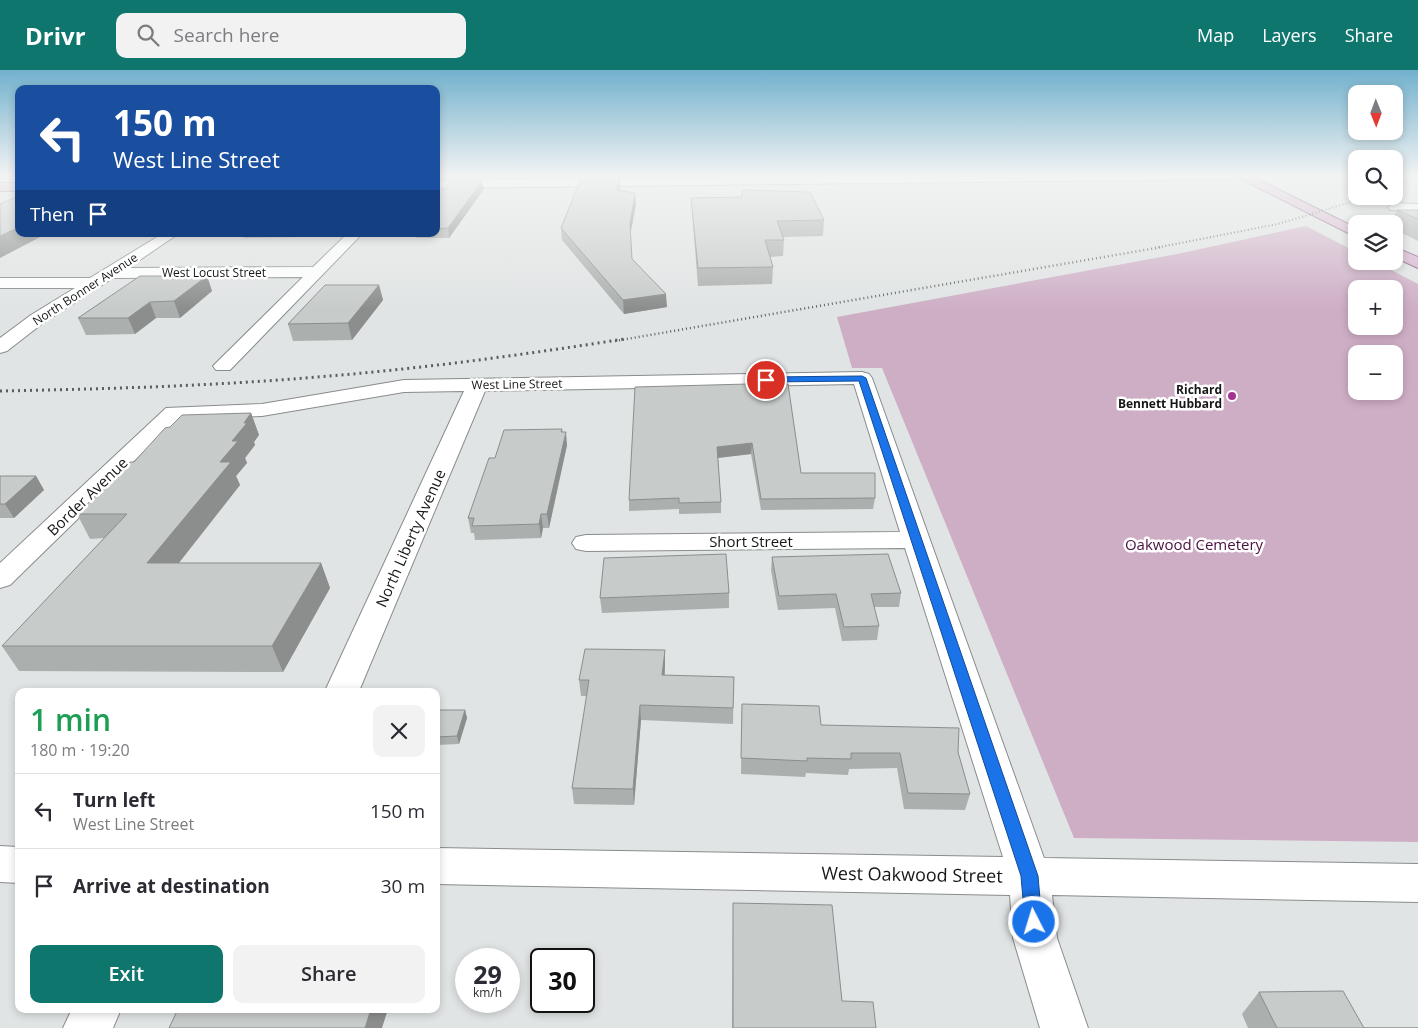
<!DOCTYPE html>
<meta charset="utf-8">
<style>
:root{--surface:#fff;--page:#f2f2f3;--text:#2b2b33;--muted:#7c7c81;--line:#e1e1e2;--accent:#0f766e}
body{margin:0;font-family:"Open Sans",sans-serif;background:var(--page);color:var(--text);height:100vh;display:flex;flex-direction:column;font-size:19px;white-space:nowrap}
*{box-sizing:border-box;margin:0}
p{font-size:16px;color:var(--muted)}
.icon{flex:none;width:28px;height:28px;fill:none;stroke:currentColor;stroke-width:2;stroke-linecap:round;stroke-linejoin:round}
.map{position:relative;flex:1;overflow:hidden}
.sheet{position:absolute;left:15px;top:618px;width:425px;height:325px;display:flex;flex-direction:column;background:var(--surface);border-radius:10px;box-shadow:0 2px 8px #0003}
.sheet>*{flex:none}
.guide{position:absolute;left:15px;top:15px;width:425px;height:152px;border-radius:10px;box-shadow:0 2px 8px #0003;background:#1a4fa0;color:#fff;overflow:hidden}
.needle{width:32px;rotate:179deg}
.tools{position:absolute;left:1348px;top:15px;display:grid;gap:10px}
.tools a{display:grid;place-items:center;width:55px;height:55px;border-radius:10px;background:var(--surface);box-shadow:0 2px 8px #0003;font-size:25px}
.speed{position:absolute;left:455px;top:878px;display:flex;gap:10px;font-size:25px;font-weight:700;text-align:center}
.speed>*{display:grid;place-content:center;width:65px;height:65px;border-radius:50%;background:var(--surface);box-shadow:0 2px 8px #0003;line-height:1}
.speed small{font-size:12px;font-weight:400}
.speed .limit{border:2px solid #111;border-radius:8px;background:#fff;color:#111}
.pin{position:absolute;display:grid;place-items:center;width:42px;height:42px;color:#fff;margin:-21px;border:2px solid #fff;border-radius:50%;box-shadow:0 1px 5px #0007}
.me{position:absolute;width:55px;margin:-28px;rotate:355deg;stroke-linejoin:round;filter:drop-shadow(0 0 4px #0008)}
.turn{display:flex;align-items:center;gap:18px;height:105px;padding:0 15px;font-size:22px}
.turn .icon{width:65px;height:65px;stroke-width:2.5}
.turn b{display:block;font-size:35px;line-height:42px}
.then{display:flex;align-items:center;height:48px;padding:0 15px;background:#0003;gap:10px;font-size:19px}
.round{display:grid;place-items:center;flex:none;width:52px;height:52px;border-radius:10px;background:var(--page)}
.overview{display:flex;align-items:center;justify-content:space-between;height:85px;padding:0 15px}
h1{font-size:30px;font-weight:600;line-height:38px;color:#1e9e55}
.button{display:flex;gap:10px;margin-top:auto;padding:10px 15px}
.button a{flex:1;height:58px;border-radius:10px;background:var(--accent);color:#fff;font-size:20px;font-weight:600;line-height:58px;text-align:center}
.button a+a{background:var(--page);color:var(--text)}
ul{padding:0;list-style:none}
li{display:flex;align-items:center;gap:15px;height:75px;padding:0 15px;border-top:1px solid var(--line)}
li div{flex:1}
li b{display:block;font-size:19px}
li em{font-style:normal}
header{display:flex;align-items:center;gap:30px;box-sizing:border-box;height:70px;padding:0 25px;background:var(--accent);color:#fff}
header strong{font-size:24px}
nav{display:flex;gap:28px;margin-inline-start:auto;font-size:18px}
.search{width:350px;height:45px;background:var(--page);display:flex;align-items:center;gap:12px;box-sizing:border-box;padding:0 18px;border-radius:10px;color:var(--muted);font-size:19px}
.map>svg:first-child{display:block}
.green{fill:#ceaec5;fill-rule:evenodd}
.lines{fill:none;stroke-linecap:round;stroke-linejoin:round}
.minor-casing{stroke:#898c8c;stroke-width:2}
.major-casing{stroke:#805976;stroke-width:2}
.minor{fill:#fff;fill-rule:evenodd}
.major{fill:#d5b1cc;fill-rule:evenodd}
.rail-far2{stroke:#5c5e5e;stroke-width:2;stroke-dasharray:1 2.5;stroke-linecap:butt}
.rail-far1{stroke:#5c5e5e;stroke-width:2.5;stroke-dasharray:1 3;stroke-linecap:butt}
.rail{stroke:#5c5e5e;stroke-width:3;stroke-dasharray:2 4;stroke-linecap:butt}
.wall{fill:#abafae}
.shaded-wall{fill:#8b8e8d}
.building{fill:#c7cbca;stroke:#8b8e8d}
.route{fill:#1a73e8;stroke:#114b97}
.poi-dot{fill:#a4338f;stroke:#fff;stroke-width:2}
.labels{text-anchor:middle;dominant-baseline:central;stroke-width:5;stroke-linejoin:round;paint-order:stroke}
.far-street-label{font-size:12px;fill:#151616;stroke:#fff}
.far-poi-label{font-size:12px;font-weight:bold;fill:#151616;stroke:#fff;text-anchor:end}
.street-label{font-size:15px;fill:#151616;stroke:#fff}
.park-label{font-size:15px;fill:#4a1040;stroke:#fff}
.near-street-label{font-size:18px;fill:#151616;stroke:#fff}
</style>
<header>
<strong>Drivr</strong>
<div class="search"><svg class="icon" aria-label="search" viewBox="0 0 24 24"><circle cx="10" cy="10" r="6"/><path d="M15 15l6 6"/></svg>Search here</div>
<nav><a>Map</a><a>Layers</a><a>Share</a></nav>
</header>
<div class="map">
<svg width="1418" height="958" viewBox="0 0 1418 958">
<rect width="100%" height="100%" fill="#e1e4e4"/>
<!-- green -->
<path class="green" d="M1306,156L1356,182V191H1374L1418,214V772L1074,768L882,298H852L837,247L1177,184ZM1356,219H1394V256H1356ZM1356,284H1394V321H1356Z"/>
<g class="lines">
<!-- minor casing -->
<g class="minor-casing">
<path id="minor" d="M974,104L1244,105L1238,109L436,118V110Z
M1395,133L1418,134V142L1390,140L1388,137Z
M162,164H178L128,198L313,197L347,164H362L230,300H216L213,296L303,207L113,208L43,253L7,281L0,283V268L31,245L75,218H0V208H90Z
M862,302L869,304L872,308L1044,788L1418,794V832L1052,825L1057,868L1088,958H1040L1013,868L1010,825L436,814V778L1003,787L905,478L586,481L576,479L572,473L576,467L586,465L900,462L854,314L485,321L359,621H325L464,321L404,322L262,346L180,349L10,515L0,518V493L166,338L262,334L404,310Z
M0,776L19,777V813L0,812Z
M72,939H121L113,958H63Z"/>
</g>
<!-- major casing -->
<g class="major-casing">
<path id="major" d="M1231,104H1247L1356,158V167Z
M0,113H19V121H0Z
M1394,177L1418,187V198L1394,187Z"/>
</g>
<!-- minor -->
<use href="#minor" class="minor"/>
<!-- major -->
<use href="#major" class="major"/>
<!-- rail-far2 -->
<path class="rail-far2" d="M1394,117L1418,105
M1155,178L1278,154L1371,126"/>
<!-- rail-far1 -->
<path class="rail-far1" d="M615,271L1162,177"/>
<!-- rail -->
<path class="rail" d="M0,321C106,319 211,316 317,307C419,299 522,285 624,269"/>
</g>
<!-- wall -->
<path class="wall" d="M436,104H523L462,108L461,105Z
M586,104H623V106H586Z
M620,107V120L635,123L636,134L630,165L632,189L667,237L624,244L562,170L561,158Z
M484,119L449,168H416L415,164H436V128Z
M742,120L824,150L823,166L783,167L784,170L783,186L770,187L773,197L772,214L698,216L692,143L691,128L742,127Z
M1397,140H1418V171L1394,159V154H1391Z
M242,164H306L302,167L244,168Z
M207,206L212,221L180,248H156L135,264L86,265L78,248Z
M379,215L383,230L352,270L293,271L288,254Z
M748,314L801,403L875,428L873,439L761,440L751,384L718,388L721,432V443L679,444V439L629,441V430Z
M251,343L259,365L254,372L255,375L245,388L247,393L236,406L240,415L179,493H321L330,518L283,602L19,601L2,576L104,468L90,469L77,444L170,357Z
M562,362L567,375L549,458H543L541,468L475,470L474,463H471L468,448L495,388Z
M0,406H36L44,420L14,448H0Z
M772,487L901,523L899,537H874L879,556L877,570L842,571L835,538L778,540L771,500Z
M729,523V538L602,543L600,528Z
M665,580V606L734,607L733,654L641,650L634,735L574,734L572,718L587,626H581L579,610Z
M742,634L821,655L958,682L970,724L965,740L904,739L897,698L849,699L848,705L806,703L805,707L741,704Z
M436,640H465L467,648L459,674L436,675Z
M733,833L842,931L876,958H732Z
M1259,922L1364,958H1418H1248L1242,944Z"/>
<!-- shaded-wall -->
<path class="shaded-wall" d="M461,104H523L462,108Z
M620,107V118L618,131L617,120Z
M482,111L484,119L449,168L448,158Z
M635,123L636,134L630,166V154Z
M19,157V164H46L0,188V166Z
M207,206L212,221L180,248L174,231Z
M379,215L383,230L352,270L348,253Z
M666,224L667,237L624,244L623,230Z
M150,232L156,248L135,264L128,248Z
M251,343L259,365L254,372L255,375L245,388L247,393L236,406L240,415L159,518L147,493L232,371L244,353Z
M562,359L564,372L566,362L567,375L549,458L547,444Z
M752,373L751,384L717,388V377Z
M36,406L44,420L14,448L5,434Z
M541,444L543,458L541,468L539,454Z
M321,493L330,518L283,602L272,576Z
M665,580V595L663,621L662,605Z
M640,635L641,650L634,735L633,719Z
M465,640L467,648L459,674L457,666Z
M371,939H388L382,958H365Z"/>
<!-- building -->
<path class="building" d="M620,107L617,120L635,123L630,154L632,189L666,224L623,230L561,158L581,108Z
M451,111H482L448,158L436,159V128Z
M742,120L810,122L824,150L777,151L784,170H765L773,197L698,198L691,128L742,127Z
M19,126V157L0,166V134Z
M1397,140H1418V149Z
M140,206H207L174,231L150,232L128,248H78Z
M325,215H379L348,253L288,254Z
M748,314H788L801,403H875V428L761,429L752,373L717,377L721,432L679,433V428L629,430L635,317Z
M251,343L244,353H247L232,371H238L220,392H231L147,493H321L272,576H2L127,444H77L130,392H134L165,358L170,357L182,345Z
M562,359L561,362H566L547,444H541L539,454L472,456L474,448H468L489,388H495L504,360Z
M0,406H36L5,434H0Z
M726,484L729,523L600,528L604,488Z
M888,484L901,523L871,524L879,556L844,557L836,524L779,526L772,487Z
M585,579L665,580L662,605L734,607L733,638L640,635L633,719L572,718L589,610H579Z
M742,634L819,636L821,655L959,658L958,682L970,724L908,723L900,683H851V689L807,688V691L741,688Z
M436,640H465L457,666L436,667Z
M733,833L832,835L842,931L873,932L876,958H733Z
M1343,921L1364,958H1418H1277L1259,922Z
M178,939H371L365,958H169Z"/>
<!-- sky -->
<linearGradient id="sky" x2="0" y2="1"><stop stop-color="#72b1cd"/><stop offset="0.44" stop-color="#f2f3f3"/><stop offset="1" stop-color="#f2f3f3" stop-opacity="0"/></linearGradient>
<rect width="1418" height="239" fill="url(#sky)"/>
<!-- route -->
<path class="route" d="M862,306L866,308L1038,806L1042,852L1040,858L1034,861L1027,858L1025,852L1021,806L859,311L766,312L762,310L766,307Z"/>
<!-- markers -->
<circle class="poi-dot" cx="1232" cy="326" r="5"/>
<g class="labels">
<!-- far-street labels -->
<g class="far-street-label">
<text x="214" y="202">West Locust Street</text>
<text transform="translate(85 219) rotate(-33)">North Bonner Avenue</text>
<text transform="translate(517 314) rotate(-1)">West Line Street</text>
</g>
<!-- far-poi labels -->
<g class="far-poi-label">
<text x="1222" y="319">Richard<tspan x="1222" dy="14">Bennett Hubbard</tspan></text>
</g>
<!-- street labels -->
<g class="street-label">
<text transform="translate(87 426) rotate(-44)">Border Avenue</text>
<text transform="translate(410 468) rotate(-66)">North Liberty Avenue</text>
<text x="751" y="471">Short Street</text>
</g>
<!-- park labels -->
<g class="park-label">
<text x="1194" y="474">Oakwood Cemetery</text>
</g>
<!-- near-street labels -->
<g class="near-street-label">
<text transform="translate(912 804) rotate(1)">West Oakwood Street</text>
</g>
</g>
</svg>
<div class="tools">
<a><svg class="needle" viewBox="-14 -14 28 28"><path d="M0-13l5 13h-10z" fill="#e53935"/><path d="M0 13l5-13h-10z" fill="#7c7c81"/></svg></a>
<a><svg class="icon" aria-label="search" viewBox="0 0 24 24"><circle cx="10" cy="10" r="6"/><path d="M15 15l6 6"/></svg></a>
<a><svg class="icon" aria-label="layers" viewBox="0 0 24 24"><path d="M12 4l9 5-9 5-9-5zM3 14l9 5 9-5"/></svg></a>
<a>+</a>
<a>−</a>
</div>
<div class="speed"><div>29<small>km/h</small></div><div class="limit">30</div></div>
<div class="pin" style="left:766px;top:310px;background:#d93025"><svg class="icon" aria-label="arrive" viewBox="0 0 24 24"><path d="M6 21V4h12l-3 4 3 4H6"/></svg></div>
<svg class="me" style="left:1034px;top:852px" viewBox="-20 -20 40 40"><circle r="17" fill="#1a73e8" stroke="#fff" stroke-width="3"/><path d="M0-11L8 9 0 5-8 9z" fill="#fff"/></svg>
<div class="guide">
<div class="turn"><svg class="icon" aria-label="left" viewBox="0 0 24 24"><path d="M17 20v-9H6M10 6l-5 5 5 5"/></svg><div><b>150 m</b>West Line Street</div></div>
<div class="then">Then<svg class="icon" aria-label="arrive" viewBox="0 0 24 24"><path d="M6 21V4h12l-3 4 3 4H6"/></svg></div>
</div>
<section class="sheet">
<div class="overview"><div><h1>1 min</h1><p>180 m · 19:20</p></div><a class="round"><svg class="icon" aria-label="close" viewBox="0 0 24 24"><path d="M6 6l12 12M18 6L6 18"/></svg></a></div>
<ul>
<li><svg class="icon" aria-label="left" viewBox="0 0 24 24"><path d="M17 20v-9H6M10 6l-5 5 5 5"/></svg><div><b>Turn left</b><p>West Line Street</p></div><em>150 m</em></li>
<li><svg class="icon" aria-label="arrive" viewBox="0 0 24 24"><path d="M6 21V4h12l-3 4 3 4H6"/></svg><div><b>Arrive at destination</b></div><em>30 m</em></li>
</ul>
<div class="button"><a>Exit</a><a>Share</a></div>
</section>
</div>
